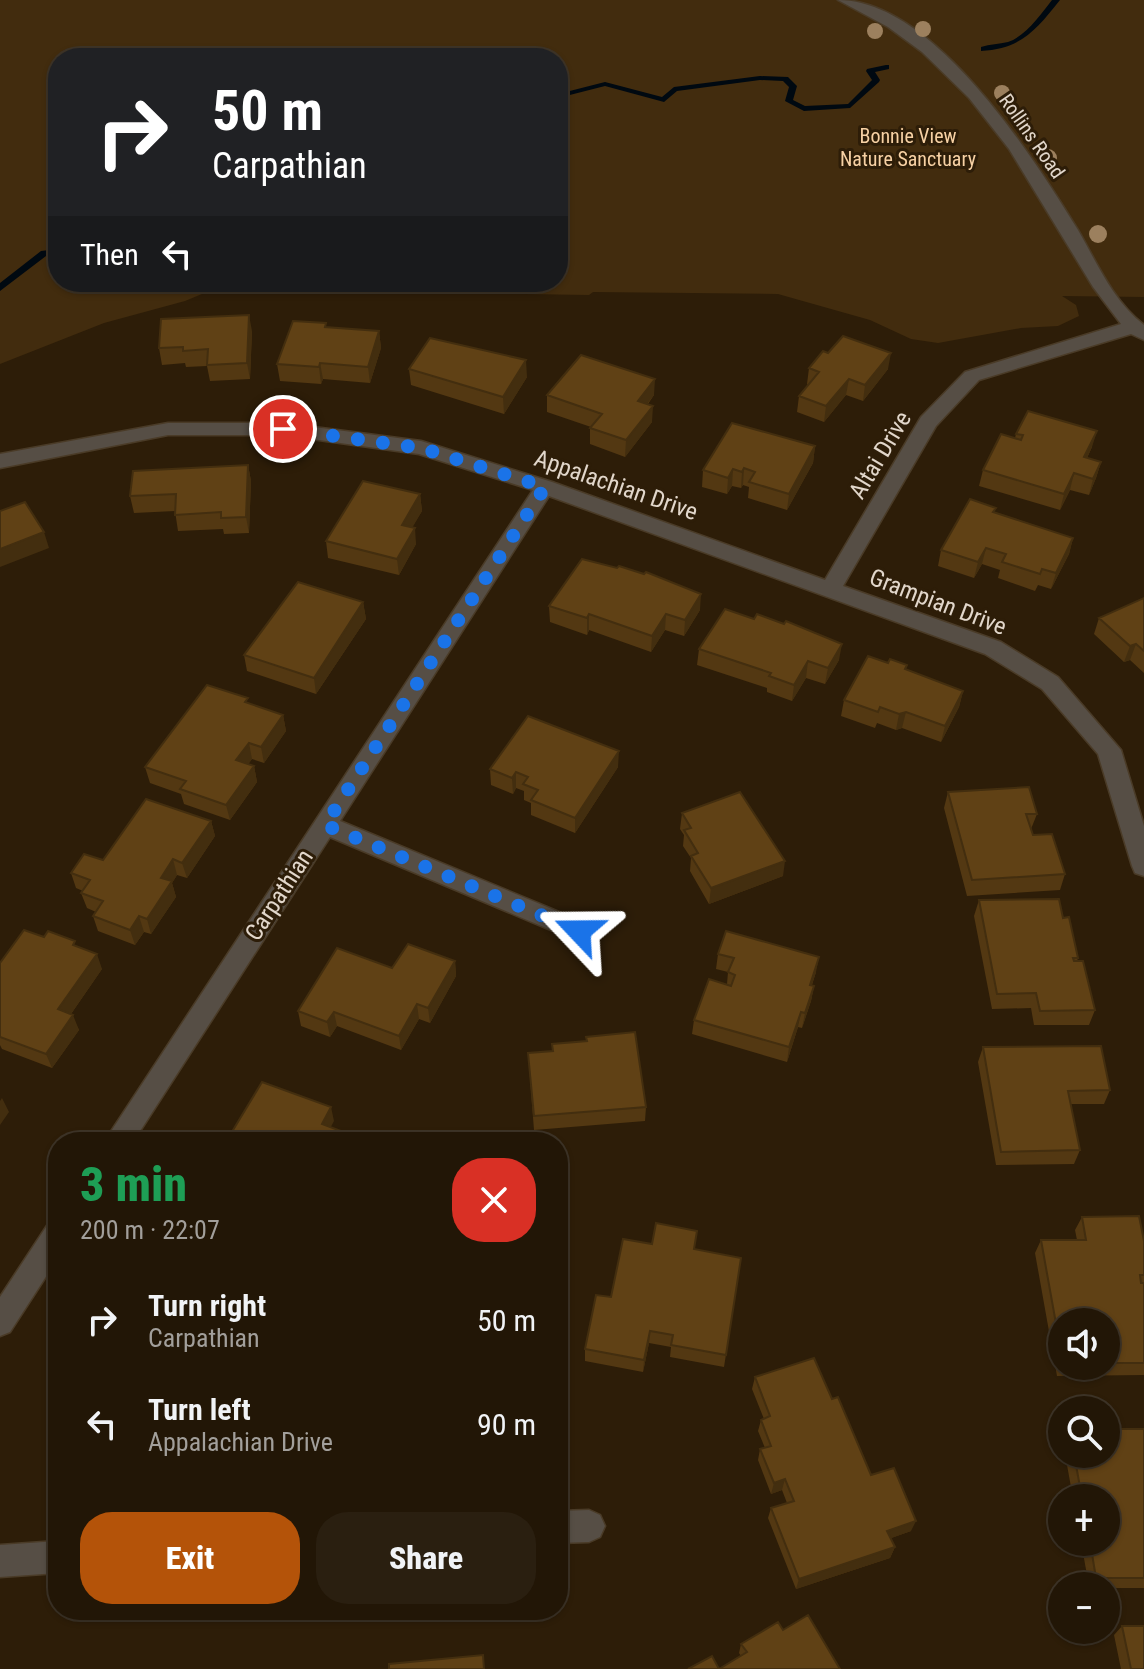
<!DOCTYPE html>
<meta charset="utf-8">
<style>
:root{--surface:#221606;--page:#2a1f10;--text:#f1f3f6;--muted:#a29f9b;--line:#3f3528;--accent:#b45309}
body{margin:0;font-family:"Roboto Condensed",sans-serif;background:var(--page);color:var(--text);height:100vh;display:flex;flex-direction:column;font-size:30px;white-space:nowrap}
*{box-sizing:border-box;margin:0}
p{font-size:26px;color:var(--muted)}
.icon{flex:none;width:44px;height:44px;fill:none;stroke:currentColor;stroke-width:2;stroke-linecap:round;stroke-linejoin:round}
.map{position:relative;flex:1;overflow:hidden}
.sheet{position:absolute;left:48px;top:1132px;width:520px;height:488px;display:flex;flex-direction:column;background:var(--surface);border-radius:32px;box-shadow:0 2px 6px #0004,0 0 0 2px var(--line)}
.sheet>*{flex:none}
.guide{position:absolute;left:48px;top:48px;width:520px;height:244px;border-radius:32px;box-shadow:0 2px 6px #0004,0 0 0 2px var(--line);background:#202124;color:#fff;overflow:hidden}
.buttons{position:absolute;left:1048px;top:1308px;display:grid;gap:16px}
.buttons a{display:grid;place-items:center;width:72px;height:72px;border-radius:50%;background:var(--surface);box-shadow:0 2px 6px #0004,0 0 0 2px var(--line);font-size:40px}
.pin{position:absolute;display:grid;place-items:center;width:68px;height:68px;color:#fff;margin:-34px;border:4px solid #fff;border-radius:50%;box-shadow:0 2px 8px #0007}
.me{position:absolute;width:88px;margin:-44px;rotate:293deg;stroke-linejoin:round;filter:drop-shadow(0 0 6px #0008)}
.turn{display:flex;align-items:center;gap:28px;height:168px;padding:0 32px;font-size:36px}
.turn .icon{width:104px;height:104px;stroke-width:2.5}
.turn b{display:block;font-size:56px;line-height:68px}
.then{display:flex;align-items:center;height:76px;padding:0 32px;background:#0003;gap:16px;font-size:30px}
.round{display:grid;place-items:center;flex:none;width:84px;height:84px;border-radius:32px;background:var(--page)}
.head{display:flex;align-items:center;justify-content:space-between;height:136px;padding:0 32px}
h1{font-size:48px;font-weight:800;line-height:60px;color:#1e9e55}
.cta{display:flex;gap:16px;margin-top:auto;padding:16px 32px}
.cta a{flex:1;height:92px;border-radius:32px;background:var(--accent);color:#fff;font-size:32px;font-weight:800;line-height:92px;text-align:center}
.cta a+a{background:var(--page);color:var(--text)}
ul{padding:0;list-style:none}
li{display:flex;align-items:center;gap:24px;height:104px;padding:0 32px}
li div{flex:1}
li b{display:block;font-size:30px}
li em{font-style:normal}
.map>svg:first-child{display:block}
.green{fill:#422c0e;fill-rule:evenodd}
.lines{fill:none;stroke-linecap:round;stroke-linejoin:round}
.stream{fill:#000911;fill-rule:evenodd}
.minor-casing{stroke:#4a3b27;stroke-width:3}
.minor{fill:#564e45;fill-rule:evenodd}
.tree{fill:#9c805e}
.wall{fill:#533812;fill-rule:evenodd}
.shaded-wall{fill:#432e0f}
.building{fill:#604115;stroke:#432e0f;stroke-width:2}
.route{stroke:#1a73e8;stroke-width:14;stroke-dasharray:0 25.2}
.labels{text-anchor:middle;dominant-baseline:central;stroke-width:6;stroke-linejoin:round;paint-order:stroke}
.far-park-label{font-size:20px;fill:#f7d1a4;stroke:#2d1d08}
.far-street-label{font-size:20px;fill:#e2d7cb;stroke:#2d1d08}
.street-label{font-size:24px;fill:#e2d7cb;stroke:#2d1d08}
</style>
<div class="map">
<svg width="1144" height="1669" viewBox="0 0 1144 1669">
<rect width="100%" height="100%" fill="#2d1d08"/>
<!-- green -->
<path class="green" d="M0,0H1144V297L1062,296L1076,305L1079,316L1058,326L1021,328L938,343L911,339L870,320L778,294L593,292L589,295L214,289L185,301L104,323L0,364ZM58,58H558V282H58Z"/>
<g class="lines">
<!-- stream -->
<path class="stream" d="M1052,0H1060C1036,30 1021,49 981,51V47C990,44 999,44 1008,42C1026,36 1041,14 1052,0Z
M886,65H889V69L875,72L880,80L879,82L850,108L804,111L785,101L789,87L783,81L760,80L677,91L664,102L605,86L558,98V94L605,82L662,97L674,87L760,76L788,77L797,86L793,100L805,106L848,104L872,80L866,71L867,69Z
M58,249V255L46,256L0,291V283L41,251Z"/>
<!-- minor casing -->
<g class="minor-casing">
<path id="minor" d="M838,0C934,0 1033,157 1078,230C1097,263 1113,301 1144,325V340L1131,334L979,380L936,426L843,586L1001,642L1058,677L1121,750L1144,826V876L1135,873L1132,866L1098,754L1042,689L985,654L549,496L340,821L588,924L591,931L588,938L579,941L570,938L330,837L133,1142H104L533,490L419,454L283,435H168L0,468V454L168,423H283L421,441L552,482L825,580L921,417L965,372L1121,324L1093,287L1009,149L969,98L922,52L888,27Z
M58,1220V1258L10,1332L0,1336V1297L48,1224Z
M589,1510L600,1515L605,1526L600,1537L589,1542L558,1543V1511Z
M58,1541V1573L0,1577V1545Z"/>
</g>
<!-- minor -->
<use href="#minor" class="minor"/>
</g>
<!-- trees -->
<g class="tree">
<circle cx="923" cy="29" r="8"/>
<circle cx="875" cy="31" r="8"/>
<circle cx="1002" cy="93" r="8"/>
<circle cx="1048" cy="158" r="9"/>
<circle cx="1098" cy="234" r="9"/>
</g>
<!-- wall -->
<path class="wall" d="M326,323V327L379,331L381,348L370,383L323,379L321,384L280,381L277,364Z
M252,331L250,379L210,381L207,366L186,367L185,363L162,365L159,348Z
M809,368L888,369L863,401L846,395L824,422L797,412L799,396L808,385L807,384Z
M409,369L527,377L504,414L411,385Z
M547,395H654L648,404L652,422L625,457L590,444V428L591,427L547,412Z
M1016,434L1092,447L1087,458L1101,462L1096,478L1089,495L1070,490L1060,510L979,486L983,470L1015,438Z
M815,446L813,463L787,510L748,498L749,487L743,485L741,488L732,486L727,494L702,487L703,470Z
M248,465L251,481L249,533L224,534L223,529L178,531L175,511L134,513L130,496Z
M420,494L422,511L412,527L416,544L399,575L328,558L326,541Z
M995,512L1073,538L1069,554L1051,589L1038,585L1035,591L998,578L1000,570L982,564L974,578L938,566L941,550Z
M1144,598V673L1130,660L1124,662L1094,634L1099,618Z
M363,602L366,619L316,694L247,671L244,655Z
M549,606L700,610L684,636L665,630L651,652L589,630L587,635L550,622Z
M699,649L839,660L825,684L806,678L792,701L767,692V688L697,665Z
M906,669L963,691L959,707L941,742L902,728L896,730L877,723L875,728L841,716L844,700Z
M249,704L283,715L286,731L264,763L252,759L248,764L254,766L257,782L230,820L184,804L181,794L150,783L145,767Z
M618,767L575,833L531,815V803L524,800V791L516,788L513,794L491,785L490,769Z
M948,792L1037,814L1031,829L1033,835L1065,874L1060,890L967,896L944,808Z
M682,813L783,876L709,904L690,871L691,858L683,846L684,835L680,829Z
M211,821L215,836L187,878L177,875L172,883L176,897L151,934L144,932L135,945L98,931L93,916L96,912L87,908L81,893L83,891L76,888L71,873Z
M979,900L1063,918L1078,958L1077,961L1095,1010L1089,1025H1034L1031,1008L992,1009L974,916Z
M44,937L77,947L102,969L71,1014L79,1030L52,1068L2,1049L0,1045V963Z
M718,954L816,972L812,985L814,986L811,1001L802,1028L798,1027L787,1062L692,1034L694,1020L727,984L728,972L716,969Z
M455,961L456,976L430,1023L419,1019L401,1050L337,1026L330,1037L301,1026L298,1011L392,968Z
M586,1037L646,1107L645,1121L534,1130L528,1053L553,1051L586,1041Z
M983,1047L1110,1090L1104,1104H1071L1080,1150L1074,1164L996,1165L978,1062Z
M1082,1217L1144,1241V1375L1057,1376L1035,1253L1041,1240H1077L1075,1230ZM1062,1322H1106V1366H1062Z
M652,1244L695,1249L741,1258L724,1367L670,1357L671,1347L649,1343L643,1372L585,1361V1349L611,1297Z
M755,1377L832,1399L871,1475L911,1531L891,1538L895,1547L890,1558L796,1589L768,1518L771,1508L787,1503L782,1490L771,1494L758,1460L760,1449L765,1448L758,1431L761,1420L764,1419L752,1389Z
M1144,1429V1588H1106V1586H1089L1081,1542H1106V1498H1073L1065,1454H1106Z
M808,1615L840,1669H688L712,1656L719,1669L741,1656L739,1653L741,1644L778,1622L783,1630Z
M1122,1626L1144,1669H1121L1114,1635Z"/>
<!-- shaded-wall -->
<path class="shaded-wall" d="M249,315L252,331L250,379L247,363Z
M379,331L381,348L370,383L368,367Z
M891,353L888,369L863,401L865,385Z
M526,360L527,377L504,414L503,397Z
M320,363L323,379L321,384L319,367Z
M655,379L654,395L637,417L638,401Z
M849,379L846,395L824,422L826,406Z
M653,406L652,422L625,457L626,440Z
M1097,431L1092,447L1080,473L1084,457Z
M815,446L813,463L787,510L789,494Z
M1101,462L1096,478L1089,495L1093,479Z
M248,465L251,481L249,533L246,517Z
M744,468L743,485L741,488L742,472Z
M733,469L732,486L727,494L728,478Z
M1074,473L1070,490L1060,510L1064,494Z
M420,494L422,511L404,542L402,525Z
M415,528L416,544L399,575L397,559Z
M44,532L49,548L0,567V549Z
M1073,538L1069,554L1051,589L1056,573Z
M986,548L982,564L974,578L978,562Z
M701,594L700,610L684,636L685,620Z
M363,602L366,619L316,694L314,678Z
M589,614V630L587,635V618Z
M666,614L665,630L651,652L652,636Z
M842,644L839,660L825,684L828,668Z
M1136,644L1130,660L1124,662L1130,646Z
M808,661L806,678L792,701L794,685Z
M963,691L959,707L941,742L945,726Z
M906,712L902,728L896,730L899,714Z
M283,715L286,731L264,763L261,747Z
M249,743L252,759L240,776L236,760Z
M619,751L618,767L575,833V818Z
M254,766L257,782L230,820L226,805Z
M516,772V788L513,794L512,778Z
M211,821L215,836L187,878L182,863Z
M173,859L177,875L172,883L176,897L151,934L147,919L161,878Z
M785,861L783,876L709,904L711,888Z
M139,916L144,932L135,945L130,930Z
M97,954L102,969L64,1024L58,1009Z
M819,957L816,972L807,999L810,985Z
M455,961L456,976L430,1023L428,1008Z
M814,986L811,1001L802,1028L805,1013Z
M417,1004L419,1019L401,1050L399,1036Z
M334,1012L337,1026L330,1037L327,1022Z
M801,1012L798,1027L787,1062L789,1047Z
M73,1015L79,1030L52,1068L46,1054Z
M2,1098L9,1112L0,1125V1101Z
M331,1107L334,1121L325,1138L322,1124Z
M341,1131L343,1142H335Z
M650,1331L649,1343L643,1372L644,1360Z
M785,1479L782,1490L771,1494L774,1483Z
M916,1521L911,1531L883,1541L887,1531Z
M895,1547L890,1558L796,1589L799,1579Z"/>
<!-- building -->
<path class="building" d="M249,315L247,363L207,365L208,349L183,351V347L159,348L161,319Z
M293,321L326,323L325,327L379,331L368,367L320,363L319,367L277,364Z
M843,336L891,353L865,385L849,379L826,406L799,396L819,372L809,368L823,351L828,353Z
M430,338L526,360L503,397L409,369Z
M581,355L655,379L638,401L653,406L626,440L590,428L602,414L547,395Z
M1028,411L1097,431L1084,457L1101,462L1093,479L1074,473L1064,494L983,470L1001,434L1021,440L1023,435L1016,434Z
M732,423L815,446L789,494L749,482L755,472L744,468L742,472L733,469L728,478L703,470Z
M248,465L246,517L221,518V512L175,515L176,494L130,496L133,471Z
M363,481L420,494L402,525L415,528L397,559L326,541Z
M970,499L996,508L993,512L1073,538L1056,573L1042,569L1040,574L1002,562L1006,554L986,548L978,562L941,550Z
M25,502L44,532L0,549V511Z
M582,559L617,568L619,566L644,574L646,572L701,594L685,620L666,614L652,636L589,614L587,618L549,606Z
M298,582L363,602L314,678L244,655Z
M1144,598V651L1136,644L1130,646L1099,618Z
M725,609L754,619L757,614L784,624L786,621L842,644L828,668L808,661L794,685L769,676L771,673L699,649Z
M868,656L888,663L890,659L907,665L905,669L963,691L945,726L906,712L899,714L880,707L878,712L844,700Z
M207,685L248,698L245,702L283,715L261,747L249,743L236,760L254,766L226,805L180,789L186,781L145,767Z
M528,716L619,751L575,818L531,800L538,790L523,784L528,777L516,772L512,778L490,769Z
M1029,787L1037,814H1026L1033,835L1052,834L1065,874L972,880L948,792Z
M740,792L785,861L711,888L691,856L698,853L684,830L691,828L682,813Z
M146,799L211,821L182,863L173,859L161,878L172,881L147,919L139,916L130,930L93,916L103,901L81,893L90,880L71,873L84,854L103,860Z
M1059,899L1063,918L1069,917L1078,958H1073L1074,961H1083L1095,1010L1040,1011L1036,993L997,994L979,900Z
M24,930L44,937L48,931L75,941L73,945L97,954L58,1009L73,1015L46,1054L0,1037V963Z
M726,931L819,957L810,985L814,986L805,1013L801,1012L789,1047L694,1020L709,979L731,986L735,975L728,972L734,958L718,954Z
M408,944L455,961L428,1008L417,1004L399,1036L334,1012L327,1022L298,1011L337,948L392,968Z
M635,1032L646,1107L534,1116L528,1053L553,1051L552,1044L587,1041L586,1037Z
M1101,1046L1110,1090L1068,1091L1080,1150L1001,1152L983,1047Z
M262,1082L331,1107L322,1124L341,1131L335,1142H232L227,1140Z
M1139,1216L1144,1241V1275H1140L1141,1283H1144V1363H1106V1322H1062V1357L1041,1240H1086L1082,1217Z
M656,1223L697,1231L694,1249L741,1258L726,1355L671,1345L673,1335L650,1331L644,1360L585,1349L596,1295L611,1297L623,1239L652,1244Z
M814,1358L832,1399L838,1397L871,1475L894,1468L916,1521L887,1531L895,1547L799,1579L771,1508L794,1501L785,1479L774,1483L760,1449L771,1446L761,1420L770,1416L755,1377Z
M1106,1429H1144V1578H1096L1090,1542H1106V1498H1082L1074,1454H1106Z
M808,1615L840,1669H688L712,1656L719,1669L747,1652L741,1644L778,1622L783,1630Z
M1122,1626H1144V1669H1131Z
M483,1655L484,1669H389V1664Z"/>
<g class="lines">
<!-- route -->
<path class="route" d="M283,429L421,448L545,487L325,825L579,931"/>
</g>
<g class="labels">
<!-- far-park labels -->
<g class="far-park-label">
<text x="908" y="136">Bonnie View<tspan x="908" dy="23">Nature Sanctuary</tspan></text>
</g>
<!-- far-street labels -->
<g class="far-street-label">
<text transform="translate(1032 136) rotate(55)">Rollins Road</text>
</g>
<!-- street labels -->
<g class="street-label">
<text transform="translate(880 455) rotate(-59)">Altai Drive</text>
<text transform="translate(616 485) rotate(19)">Appalachian Drive</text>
<text transform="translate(938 602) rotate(21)">Grampian Drive</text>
<text transform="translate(279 895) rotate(-57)">Carpathian</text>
</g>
</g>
</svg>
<div class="buttons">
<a><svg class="icon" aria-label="sound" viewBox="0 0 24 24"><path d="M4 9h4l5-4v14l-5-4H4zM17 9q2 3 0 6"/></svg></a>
<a><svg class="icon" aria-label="search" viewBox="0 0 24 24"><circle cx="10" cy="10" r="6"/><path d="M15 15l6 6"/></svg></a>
<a>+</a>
<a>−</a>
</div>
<div class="pin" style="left:283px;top:429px;background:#d93025"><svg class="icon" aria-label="arrive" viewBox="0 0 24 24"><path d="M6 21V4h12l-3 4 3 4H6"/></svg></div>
<svg class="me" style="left:579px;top:931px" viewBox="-20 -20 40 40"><path d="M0-17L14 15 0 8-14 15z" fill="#1a73e8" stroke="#fff" stroke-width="4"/></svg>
<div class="guide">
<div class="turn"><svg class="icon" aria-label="right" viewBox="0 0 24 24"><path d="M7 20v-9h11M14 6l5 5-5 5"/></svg><div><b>50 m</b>Carpathian</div></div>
<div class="then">Then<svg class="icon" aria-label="left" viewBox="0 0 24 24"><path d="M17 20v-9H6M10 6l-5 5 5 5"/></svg></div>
</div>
<section class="sheet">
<div class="head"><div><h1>3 min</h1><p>200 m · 22:07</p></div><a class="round" style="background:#d93025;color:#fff"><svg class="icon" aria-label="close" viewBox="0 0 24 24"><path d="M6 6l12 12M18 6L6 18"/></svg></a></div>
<ul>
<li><svg class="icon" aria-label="right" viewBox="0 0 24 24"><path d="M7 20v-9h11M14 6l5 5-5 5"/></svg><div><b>Turn right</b><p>Carpathian</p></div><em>50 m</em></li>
<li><svg class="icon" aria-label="left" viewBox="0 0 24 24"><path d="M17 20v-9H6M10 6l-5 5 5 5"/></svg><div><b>Turn left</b><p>Appalachian Drive</p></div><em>90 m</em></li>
</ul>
<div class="cta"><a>Exit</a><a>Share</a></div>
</section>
</div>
